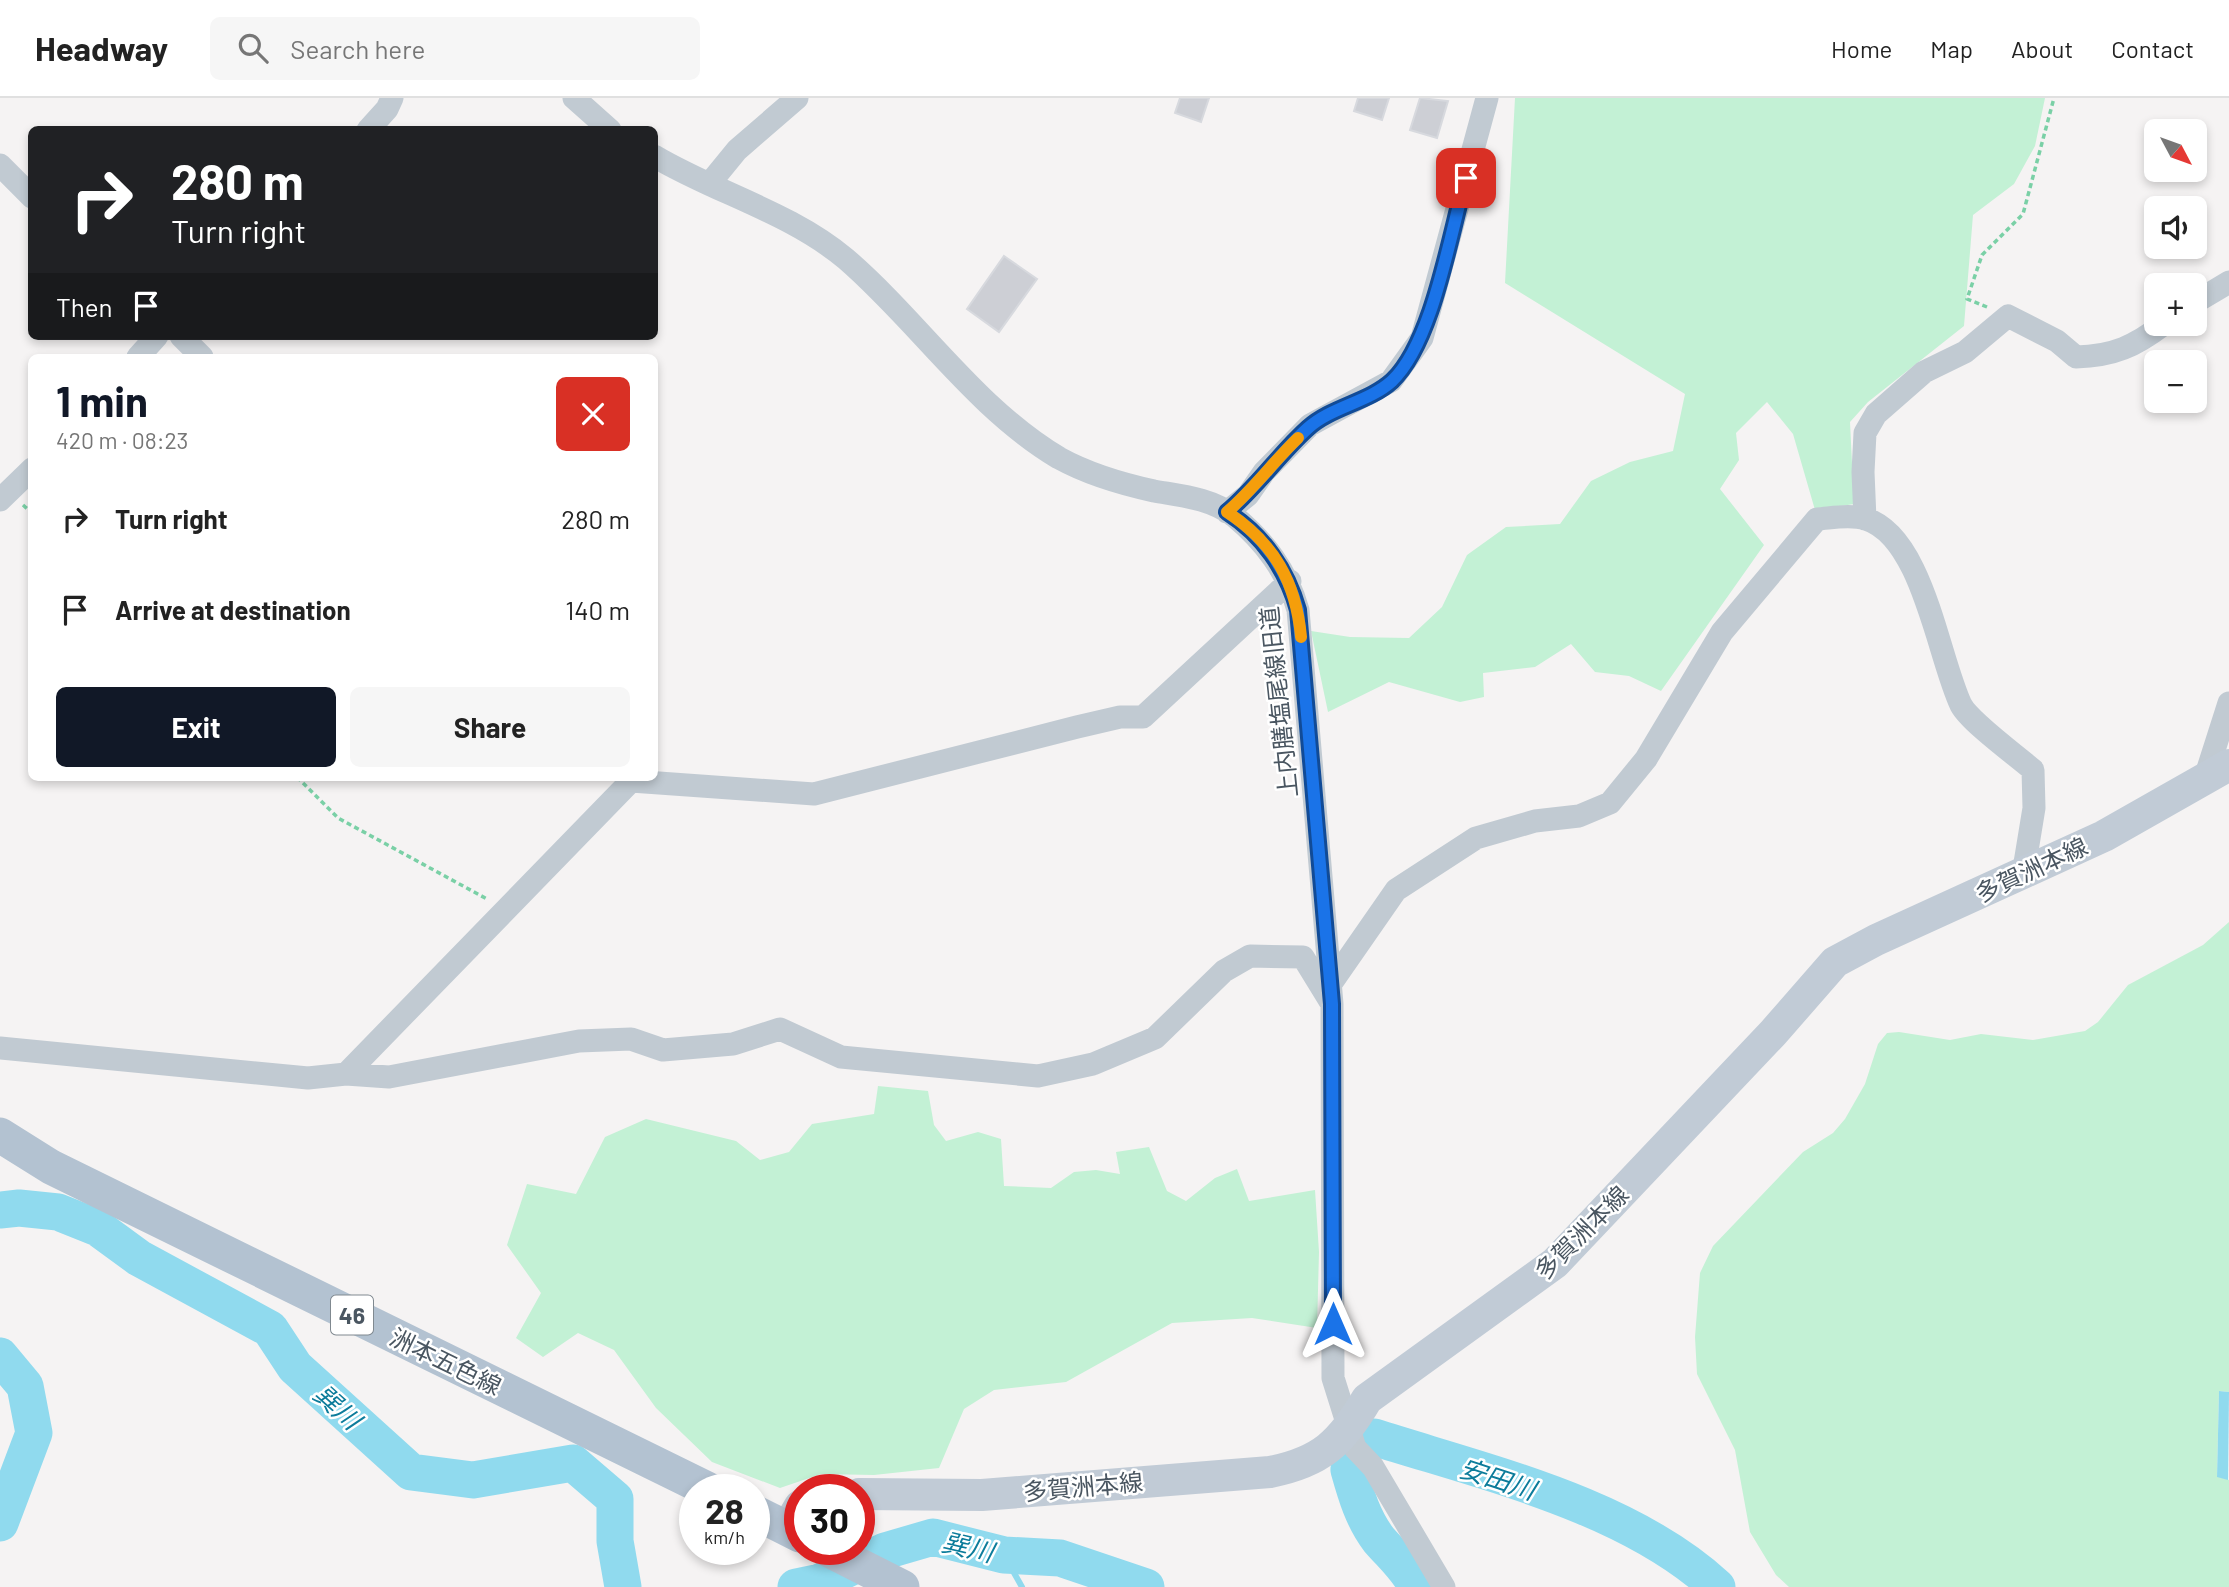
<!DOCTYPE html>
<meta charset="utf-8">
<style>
:root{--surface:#fff;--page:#f6f6f6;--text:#222;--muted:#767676;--line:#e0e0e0;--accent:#111827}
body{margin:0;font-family:Barlow,"Noto Sans JP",sans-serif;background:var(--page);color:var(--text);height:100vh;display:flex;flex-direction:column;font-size:26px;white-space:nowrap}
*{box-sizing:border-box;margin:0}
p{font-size:23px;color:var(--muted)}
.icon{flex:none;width:38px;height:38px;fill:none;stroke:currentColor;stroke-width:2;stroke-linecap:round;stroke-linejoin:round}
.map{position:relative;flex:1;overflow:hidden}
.details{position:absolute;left:28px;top:256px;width:630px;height:427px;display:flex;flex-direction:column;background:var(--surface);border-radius:10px;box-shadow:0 4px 10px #0003}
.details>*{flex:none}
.hud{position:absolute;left:28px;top:28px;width:630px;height:214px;border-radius:10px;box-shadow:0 4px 10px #0003;background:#202124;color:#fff;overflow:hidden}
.needle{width:46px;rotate:131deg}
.buttons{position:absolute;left:2144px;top:21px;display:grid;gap:14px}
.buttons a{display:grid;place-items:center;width:63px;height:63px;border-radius:10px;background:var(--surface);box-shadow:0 4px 10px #0003;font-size:35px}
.speed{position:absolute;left:679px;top:1376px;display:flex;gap:14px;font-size:35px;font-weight:700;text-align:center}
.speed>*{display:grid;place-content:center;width:91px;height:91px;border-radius:50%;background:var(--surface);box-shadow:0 4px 10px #0003;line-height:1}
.speed small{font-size:18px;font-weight:400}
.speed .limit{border:10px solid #d22;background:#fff;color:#111}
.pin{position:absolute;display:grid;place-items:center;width:60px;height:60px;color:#fff;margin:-30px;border-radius:14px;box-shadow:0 4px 10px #0006}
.me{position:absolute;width:77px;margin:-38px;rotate:0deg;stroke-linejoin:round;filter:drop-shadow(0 0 5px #0008)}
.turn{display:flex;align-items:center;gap:24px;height:147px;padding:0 28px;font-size:32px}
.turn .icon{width:91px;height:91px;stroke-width:2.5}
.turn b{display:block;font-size:49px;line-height:60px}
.then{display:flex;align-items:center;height:66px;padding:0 28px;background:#0003;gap:14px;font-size:26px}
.round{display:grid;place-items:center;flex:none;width:74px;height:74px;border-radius:10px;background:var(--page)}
.overview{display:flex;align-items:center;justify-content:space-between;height:119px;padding:0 28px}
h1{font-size:42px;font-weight:700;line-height:52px;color:var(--accent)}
.button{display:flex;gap:14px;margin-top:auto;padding:14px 28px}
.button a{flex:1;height:80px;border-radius:10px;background:var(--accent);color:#fff;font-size:28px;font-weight:700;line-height:80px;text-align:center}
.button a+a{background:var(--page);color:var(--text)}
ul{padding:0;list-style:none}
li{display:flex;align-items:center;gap:21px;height:91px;padding:0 28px}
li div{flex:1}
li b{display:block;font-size:26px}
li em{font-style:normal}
header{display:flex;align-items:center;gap:42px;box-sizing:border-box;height:98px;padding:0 35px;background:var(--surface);border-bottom:2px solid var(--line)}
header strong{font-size:33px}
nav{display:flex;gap:38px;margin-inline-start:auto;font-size:24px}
.search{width:490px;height:63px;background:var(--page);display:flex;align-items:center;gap:18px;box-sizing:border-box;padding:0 24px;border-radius:10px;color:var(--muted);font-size:26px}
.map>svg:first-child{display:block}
.green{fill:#c3f1d5}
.water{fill:#90daee}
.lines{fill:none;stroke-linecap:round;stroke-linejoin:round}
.stream{stroke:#90daee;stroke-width:6}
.river{stroke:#90daee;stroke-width:37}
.building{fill:#cdcfd5;stroke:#d7d9de;stroke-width:2}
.path{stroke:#7ad0a6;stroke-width:3.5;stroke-dasharray:5 3.5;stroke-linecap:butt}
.minor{stroke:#c1cad2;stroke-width:23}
.secondary{stroke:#c1cbd6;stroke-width:32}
.primary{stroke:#b3c2d1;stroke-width:35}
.route-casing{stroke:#114b97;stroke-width:18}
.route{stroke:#1a73e8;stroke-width:12}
.slow{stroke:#f59e0b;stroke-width:12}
.labels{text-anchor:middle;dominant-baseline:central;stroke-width:5;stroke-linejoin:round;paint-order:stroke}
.shield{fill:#fff;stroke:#808990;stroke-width:2}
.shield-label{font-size:23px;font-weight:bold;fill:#4a5661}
.street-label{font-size:24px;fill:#4a5661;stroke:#fff}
.water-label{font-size:26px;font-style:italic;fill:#0c7c9b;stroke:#fff}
</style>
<header>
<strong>Headway</strong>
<div class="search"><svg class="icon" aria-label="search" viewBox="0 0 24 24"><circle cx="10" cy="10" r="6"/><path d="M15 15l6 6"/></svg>Search here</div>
<nav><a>Home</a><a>Map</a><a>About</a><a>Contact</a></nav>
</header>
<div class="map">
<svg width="2229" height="1489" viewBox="0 0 2229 1489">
<rect width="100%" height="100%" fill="#f5f3f3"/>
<!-- green -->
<path class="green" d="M1515,0H2045L2035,48L2014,86L1973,117L1964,228L1868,304L1850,324L1854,406L1815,412L1793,336L1767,304L1736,335L1739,362L1720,391L1764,447L1661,593L1629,578L1595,574L1571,546L1535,569L1483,575L1484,599L1460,604L1389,584L1328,614L1311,533L1350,539L1409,540L1442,509L1467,457L1506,429L1560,426L1591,383L1630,364L1673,353L1685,296L1505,185Z
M2229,824V1294L2219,1293L2217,1378L2229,1382V1489H1789L1776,1477L1750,1434L1735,1352L1697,1276L1695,1239L1700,1175L1713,1148L1803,1054L1833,1035L1845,1021L1865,986L1878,946L1887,935L1899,934L1950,942L1981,936L2033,942L2085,933L2098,924L2128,887L2203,847Z
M878,988L928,993L934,1027L946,1043L978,1034L1001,1041L1004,1088L1051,1090L1074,1074L1096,1072L1120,1076L1116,1054L1149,1049L1167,1093L1186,1103L1215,1080L1237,1071L1249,1103L1315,1092L1319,1154L1317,1230L1252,1220L1172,1225L1066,1284L994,1292L964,1311L939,1370L874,1377L821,1376L780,1390L712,1364L656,1310L614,1252L578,1235L543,1259L516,1240L541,1195L507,1147L527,1086L576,1096L605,1039L646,1021L736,1043L760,1062L789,1054L812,1026L874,1016Z"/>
<!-- water -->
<path class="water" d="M2219,1293L2229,1294L2228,1382L2217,1379Z"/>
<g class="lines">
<!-- stream -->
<path class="stream" d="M1004,1457L1022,1489"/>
<!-- river -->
<path class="river" d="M0,1112L19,1110L58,1114L98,1130L139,1160L270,1231L295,1269L411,1374L473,1382L573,1365L615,1401V1443L623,1489
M0,1258L25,1288L34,1335L0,1425
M796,1489L820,1484L885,1453L933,1439L1004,1457L1060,1460L1146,1489
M1417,1489C1407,1470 1393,1458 1379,1442C1363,1421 1356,1397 1349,1372L1374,1339C1487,1375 1628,1407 1717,1489"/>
</g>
<!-- building -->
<path class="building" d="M1180,0H1209L1201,24L1175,15Z
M1358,0H1389L1382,22L1354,13Z
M1420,0L1448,3L1437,40L1410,32Z
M1004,158L1037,181L999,234L967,211Z"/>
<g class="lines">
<!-- path -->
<path class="path" d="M1987,209L1967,201L1982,157L2023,116L2054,0
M23,407L32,415
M297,679L338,720L487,801"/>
<!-- minor -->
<path class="minor" d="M574,0L610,32
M368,32L387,11L392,0
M654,58C716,95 790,114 846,161C919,224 975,310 1059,360C1088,376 1122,386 1154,393C1182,398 1210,400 1234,418C1265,444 1287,473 1298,512L1332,906L1333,1280L1355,1350L1373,1369L1444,1489
M0,67L32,99
M710,85L737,52L797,0
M2194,205L2229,184
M181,238L202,259
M138,259L157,238
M0,402L32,371
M1227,414L1248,397L1264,374L1310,327L1391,283L1422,240L1487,0
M1865,421L1863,374L1865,335L1876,316L1924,274L1965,254L2008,218L2057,243L2076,259C2114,258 2135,248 2164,226
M2206,677L2229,605
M626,679L631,683L814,696L1077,629L1120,619H1143L1290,483
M1330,887L1396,792L1476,740L1535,723L1579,718L1610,705L1646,661L1722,534L1817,421C1832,420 1851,416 1866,421C1923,439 1938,559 1961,607C1970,624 2017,658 2033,672L2034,710L2023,777
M0,950L308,980L346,976L389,979L579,943L631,941L663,952L733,946L780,931L841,959L1038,978L1093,966L1155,940L1224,873L1250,858L1303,859L1330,903
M346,976L631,683"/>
<!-- secondary -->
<path class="secondary" d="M859,1396L982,1397L1270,1374C1321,1364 1341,1345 1367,1301L1555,1165L1773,935L1835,864L1876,842L2104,738L2229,667
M787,1430L800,1408"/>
<!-- primary -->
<path class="primary" d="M0,1037L51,1069L707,1391
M754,1414L800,1437
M827,1451L902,1489"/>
</g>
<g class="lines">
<!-- route casing -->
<g class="route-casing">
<path id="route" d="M1333,1226L1332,906L1298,512C1287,472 1263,437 1227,414C1257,389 1279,356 1308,330C1331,309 1369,304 1392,283C1433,244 1450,136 1466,80"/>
</g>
<!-- route -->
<use href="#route" class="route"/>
<!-- slow -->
<path class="slow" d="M1298,340C1273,364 1253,392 1227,414C1274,445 1296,484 1301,539"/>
</g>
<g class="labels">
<!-- shield labels -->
<rect class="shield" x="331" y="1197.5" width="42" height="39" rx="5"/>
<g class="shield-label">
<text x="352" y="1217">46</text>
</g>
<!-- street labels -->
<g class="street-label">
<text transform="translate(1278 604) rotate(-96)">上内膳塩尾線旧道</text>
<text transform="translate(2031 771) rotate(-25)">多賀洲本線</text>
<text transform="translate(1581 1134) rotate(-45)">多賀洲本線</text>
<text transform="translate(446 1263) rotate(26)">洲本五色線</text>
<text transform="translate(1083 1388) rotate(-5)">多賀洲本線</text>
</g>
<!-- water labels -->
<g class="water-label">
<text transform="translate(338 1308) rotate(42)">巽川</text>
<text transform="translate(1498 1380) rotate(18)">安田川</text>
<text transform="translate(968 1448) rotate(13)">巽川</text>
</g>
</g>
</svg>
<div class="buttons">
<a><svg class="needle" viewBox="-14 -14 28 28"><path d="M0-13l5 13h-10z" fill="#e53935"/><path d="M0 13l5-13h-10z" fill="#767676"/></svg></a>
<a><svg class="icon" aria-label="sound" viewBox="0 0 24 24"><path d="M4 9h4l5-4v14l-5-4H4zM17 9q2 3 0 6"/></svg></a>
<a>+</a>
<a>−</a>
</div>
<div class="speed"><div>28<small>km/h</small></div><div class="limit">30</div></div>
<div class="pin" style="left:1466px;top:80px;background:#d93025"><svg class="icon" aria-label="arrive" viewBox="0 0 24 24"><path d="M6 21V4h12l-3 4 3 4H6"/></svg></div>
<svg class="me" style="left:1333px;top:1226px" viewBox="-20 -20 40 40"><path d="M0-17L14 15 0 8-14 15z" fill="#1a73e8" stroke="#fff" stroke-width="4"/></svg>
<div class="hud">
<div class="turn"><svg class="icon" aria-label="right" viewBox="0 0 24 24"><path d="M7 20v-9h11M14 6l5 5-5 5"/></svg><div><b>280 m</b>Turn right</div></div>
<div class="then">Then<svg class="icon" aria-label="arrive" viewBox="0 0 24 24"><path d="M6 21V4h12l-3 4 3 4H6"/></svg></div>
</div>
<section class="details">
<div class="overview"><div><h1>1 min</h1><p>420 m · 08:23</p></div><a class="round" style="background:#d93025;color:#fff"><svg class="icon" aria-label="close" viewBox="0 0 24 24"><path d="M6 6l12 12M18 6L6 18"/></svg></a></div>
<ul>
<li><svg class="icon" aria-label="right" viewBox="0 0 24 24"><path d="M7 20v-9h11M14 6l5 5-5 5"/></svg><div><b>Turn right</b></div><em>280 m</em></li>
<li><svg class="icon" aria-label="arrive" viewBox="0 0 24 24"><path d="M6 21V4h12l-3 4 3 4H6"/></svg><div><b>Arrive at destination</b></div><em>140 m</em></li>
</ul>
<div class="button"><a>Exit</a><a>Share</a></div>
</section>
</div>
